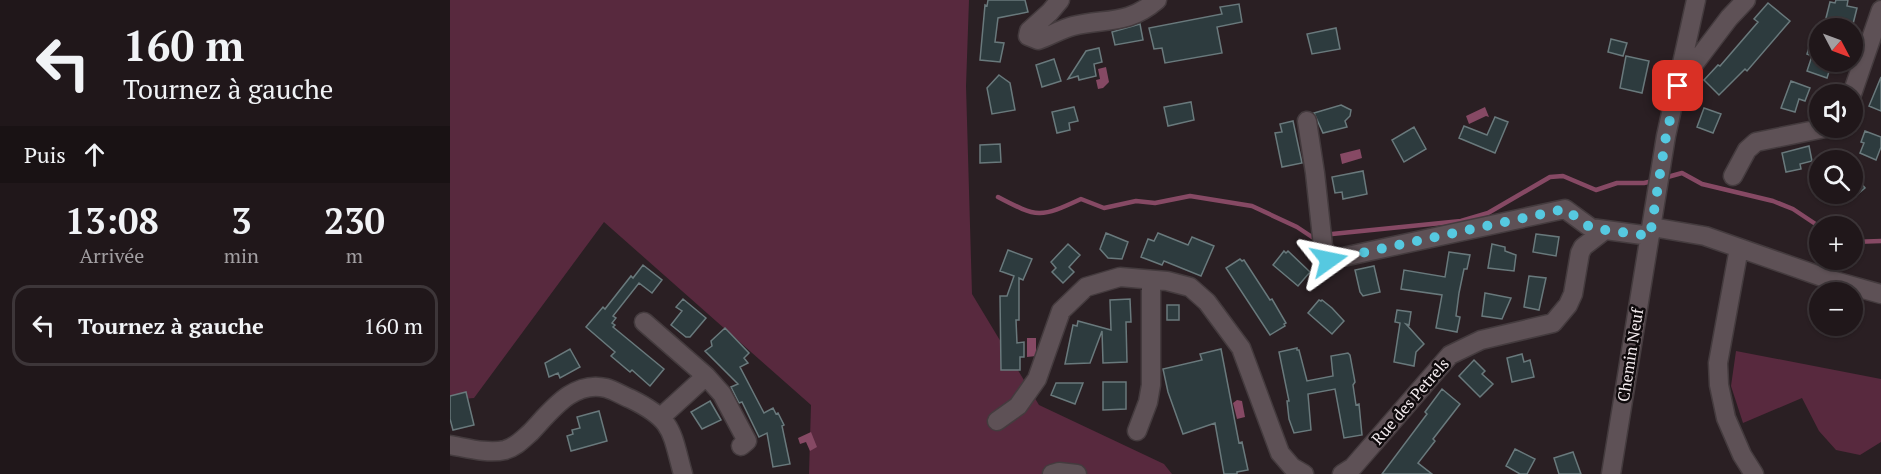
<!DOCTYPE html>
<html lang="fr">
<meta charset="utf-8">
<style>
:root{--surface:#20171a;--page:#2d2427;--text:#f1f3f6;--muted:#a29fa2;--line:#3d3639}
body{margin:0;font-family:"PT Serif",serif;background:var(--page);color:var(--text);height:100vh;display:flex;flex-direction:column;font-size:22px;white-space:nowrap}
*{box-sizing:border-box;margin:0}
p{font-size:20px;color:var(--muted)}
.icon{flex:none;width:33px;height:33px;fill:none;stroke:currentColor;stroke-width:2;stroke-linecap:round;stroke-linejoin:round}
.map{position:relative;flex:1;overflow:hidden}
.details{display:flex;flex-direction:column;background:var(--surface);width:450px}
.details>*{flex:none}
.hud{background:#20171a;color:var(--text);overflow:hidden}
.needle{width:39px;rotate:131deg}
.fabs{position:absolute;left:1359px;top:18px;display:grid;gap:12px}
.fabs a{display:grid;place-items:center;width:54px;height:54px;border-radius:50%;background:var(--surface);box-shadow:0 2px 4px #0004,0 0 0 2px var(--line);font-size:30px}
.pin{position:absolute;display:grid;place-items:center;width:51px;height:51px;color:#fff;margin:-26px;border-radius:12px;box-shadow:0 3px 9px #0006}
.me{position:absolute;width:66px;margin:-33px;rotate:78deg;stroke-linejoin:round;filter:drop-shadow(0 0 4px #0008)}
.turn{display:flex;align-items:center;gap:21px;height:126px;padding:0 24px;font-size:27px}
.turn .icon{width:78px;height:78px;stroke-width:2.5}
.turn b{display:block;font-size:42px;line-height:51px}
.then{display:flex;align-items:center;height:57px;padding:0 24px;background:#0003;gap:12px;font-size:22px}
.eta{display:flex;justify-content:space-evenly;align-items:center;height:102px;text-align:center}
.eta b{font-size:36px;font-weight:700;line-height:42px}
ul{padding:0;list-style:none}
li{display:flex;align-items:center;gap:18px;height:81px;margin:0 12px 9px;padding:0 12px;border:3px solid var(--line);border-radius:18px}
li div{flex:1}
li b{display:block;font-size:22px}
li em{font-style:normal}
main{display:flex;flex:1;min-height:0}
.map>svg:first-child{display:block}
.green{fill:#58293e}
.water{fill:#864964}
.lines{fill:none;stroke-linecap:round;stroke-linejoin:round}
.stream{stroke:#864964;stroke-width:4.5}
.building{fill:#2d3b3e;stroke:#69797c;stroke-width:1.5}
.minor-casing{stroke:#443b3e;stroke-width:21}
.minor{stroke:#5e5156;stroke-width:18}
.route{stroke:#56c9e0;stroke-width:10;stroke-dasharray:0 18}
.labels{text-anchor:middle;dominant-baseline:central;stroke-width:5;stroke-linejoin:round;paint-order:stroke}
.street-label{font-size:16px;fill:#f4ecef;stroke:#0f0a0c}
</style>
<main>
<section class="details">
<div class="hud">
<div class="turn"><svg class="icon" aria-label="left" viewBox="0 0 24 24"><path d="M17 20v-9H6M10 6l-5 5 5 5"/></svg><div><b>160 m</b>Tournez à gauche</div></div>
<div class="then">Puis<svg class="icon" aria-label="ahead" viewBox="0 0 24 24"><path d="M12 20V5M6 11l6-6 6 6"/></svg></div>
</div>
<div class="eta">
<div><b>13:08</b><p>Arrivée</p></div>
<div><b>3</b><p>min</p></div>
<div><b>230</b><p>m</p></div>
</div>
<ul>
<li><svg class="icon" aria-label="left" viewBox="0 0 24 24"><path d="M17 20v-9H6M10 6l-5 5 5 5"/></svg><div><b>Tournez à gauche</b></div><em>160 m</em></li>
</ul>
</section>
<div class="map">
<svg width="1431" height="474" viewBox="0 0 1431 474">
<rect width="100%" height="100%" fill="#2a1f23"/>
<!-- green -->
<path class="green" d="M0,0H519L516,86L522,294L589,405L714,464L722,474H359L361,405L154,222L24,398L0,400Z
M1286,351L1431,379V442L1410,455L1386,450L1369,431L1352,398L1293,423L1281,386Z"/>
<!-- water -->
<path class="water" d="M656,67L659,82L653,88L648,89L646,80L650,79L648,69Z
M1035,107L1039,117L1036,116L1019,124L1016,116Z
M910,149L912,158L892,164L890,154Z
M577,338H586V356L577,357Z
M787,400L792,401L795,417L787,419L783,403Z
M361,432L367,447L360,451L356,442L350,444L348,438Z"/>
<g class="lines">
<!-- stream -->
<path class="stream" d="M1214,178L1232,173L1252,184L1323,201L1343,209L1370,227
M548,197C588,218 590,218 631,199L654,208L686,201L705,203L740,196L802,206L847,227L862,237
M882,234L1011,221L1038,213L1100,177L1113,176L1146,190L1167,183H1194L1203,181
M1402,242L1431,241"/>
</g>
<!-- building -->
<path class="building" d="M538,0H575L578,12L548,18L545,42L554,43L550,62L530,60L535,5L537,6Z
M1386,0H1398L1397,6L1407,8L1402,28L1375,22L1380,2L1385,3Z
M1318,3L1340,21L1297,71L1295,69L1269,95L1254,80L1268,65L1270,66L1308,22L1304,19Z
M789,4L792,22L767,27L772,53L715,63L712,48L704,49L699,28L772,14L770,7Z
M690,24L693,40L665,45L662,32Z
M886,28L890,49L862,54L857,34Z
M1368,38L1370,39V62H1382L1377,78L1357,71L1362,56L1357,54L1361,41L1366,43Z
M1161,39L1177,43L1173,56L1158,52Z
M649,48L652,62L644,64L646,76L629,80L628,76L618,79L636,51Z
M1176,56L1199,61L1192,93L1170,88Z
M604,59L611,81L592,87L586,65Z
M549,75L560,83L565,110L542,114L537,88Z
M1431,77V111L1419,106Z
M1341,81L1360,88L1355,101L1349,99L1345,112L1331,108Z
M741,102L744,120L718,126L714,107Z
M891,105L901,110L900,116L895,121L897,127L873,133L864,113Z
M624,107L628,121L619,123L620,130L607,133L602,112Z
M1254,108L1271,114L1263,133L1247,127Z
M1045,117L1058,122L1045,153L1009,138L1014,126L1037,135Z
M843,121L852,163L832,167L825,133L832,132L830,124Z
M964,127L976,149L954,162L942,140Z
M1415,131L1431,137V147L1426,160L1410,153L1414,143L1411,142Z
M550,144L551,162L530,163V145Z
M1359,146L1362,161L1350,164L1351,169L1336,172L1332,153Z
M913,171L917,194L893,199L892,192L885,193L882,177Z
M1402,172L1415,188L1402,199Z
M656,233L678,242L672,259L658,258L650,249Z
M708,233L738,245L742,237L764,246L751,276L714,261L712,265L691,257L698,239L704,241Z
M1086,234L1109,237L1106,256L1083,252Z
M618,244L630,255L619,267L624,272L613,283L602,272L606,268L601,262Z
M1042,244L1055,247V251L1066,255L1064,271L1038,268Z
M558,250L582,259L573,280L569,278V320H566L567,343L574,342V357H570V370H551L550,296H557L564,276L550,271Z
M834,251L836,253L838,251L860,272L848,286L823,265Z
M999,252L1020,255L1017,269H1014L1009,293L1006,316L1010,317L1007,332L986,328L992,295L951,289L954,270L995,277Z
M790,259L792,261L794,260L820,300L822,299L836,323L834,324L835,326L820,335L776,268Z
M193,265L212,280L202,293L189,283L163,316L166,318L162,323L165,325L163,327L214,369L200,386L182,370L180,372L161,356L165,352L136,327L153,307L155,309L181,276L183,278Z
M924,266L930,292L913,296L910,292L905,270Z
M1079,276L1096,278L1089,310L1074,307Z
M1035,293L1061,298L1052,319L1032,316Z
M233,299L256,318L240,337H236L221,325L232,311L226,307Z
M680,299L681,322H676L677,362L653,363L652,331L640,363L615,364L623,325L627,326L628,321L661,330L660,300Z
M869,300L871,301L872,300L882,308L894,321L882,334L858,313Z
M717,305H729V320H717Z
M947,310L961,312L959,325L956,324L974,344L966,352L964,366L944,362L950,323L945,322Z
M275,328L299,353L294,358L298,363L290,367L314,413L323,408L326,414L328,413L334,425L332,426L340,464L323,467L317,433L309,437L292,402L289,403L281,387L288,384L255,351L262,346L261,341Z
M847,348V350H849L857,381L883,376L881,356L898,353L900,355L905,382L903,385L906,405L909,404L912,435L894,438L885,389L858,394L861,430L844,433L839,419L837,401H839L829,352Z
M120,349L130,367L110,378L108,373L99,377L95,363Z
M771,349L789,443L792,442L798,470L787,472V474H774L765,423L733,434L718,392L713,369L752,360L750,354Z
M1072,354L1074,362L1080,360L1084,377L1062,382L1057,358Z
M1024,360L1035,371L1032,374L1043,384L1030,397L1009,376Z
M653,382H676V409L653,410Z
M606,383H633L625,404L601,395Z
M992,389L1010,404L983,439L985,441L968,463L982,474H932L977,414L975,412Z
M16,392L24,425L3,430L0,419V396Z
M260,401L271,420L252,429L241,412Z
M149,411L157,441L121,451L117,436L123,434L122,430L130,428L127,417Z
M1065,449L1085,459L1077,474H1070L1056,466Z
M1123,452L1131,474H1109L1104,458Z"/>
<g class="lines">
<!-- minor casing -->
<g class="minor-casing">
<path id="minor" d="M610,0L600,12L579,31L578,36L588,40C600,36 611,29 623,26C657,18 678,25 707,0
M1232,80L1279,18L1296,0
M1402,94L1431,10
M857,121L865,173L873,246L879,260L1115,209L1141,228L1200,236
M1283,176L1297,150L1306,142L1375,128
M1202,227L1255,236L1381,280L1431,294
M1289,248L1268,363L1269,385L1276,418L1292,455L1304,474
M194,322L256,376L272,394L297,441L291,446
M211,417L256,376
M547,421L568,406L587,379L611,311L636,287L670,277L717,281L740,287L757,302L791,348L830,453L842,467L854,474
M687,431L698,402L701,385V280
M0,445C17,448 38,454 55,450C66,447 73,439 81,432C101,411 123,380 156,388C164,390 173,396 181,399C224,420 221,431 233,474
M602,474L609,472L627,474
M892,474L903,467L1000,355L1031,340L1103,323L1118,305L1123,294L1130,253L1133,247L1155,230
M1161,474L1216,136L1246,0"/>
</g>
<!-- minor -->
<use href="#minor" class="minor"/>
</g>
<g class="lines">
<!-- route -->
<path class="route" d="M879,260L1115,209L1141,228L1200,236L1216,136L1228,86"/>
</g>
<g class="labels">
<!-- street labels -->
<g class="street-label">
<text transform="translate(1180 355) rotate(-81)">Chemin Neuf</text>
<text transform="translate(960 401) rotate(-49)">Rue des Petrels</text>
</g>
</g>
</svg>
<div class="fabs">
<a><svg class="needle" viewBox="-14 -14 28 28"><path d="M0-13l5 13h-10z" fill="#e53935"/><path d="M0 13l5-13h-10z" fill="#a29fa2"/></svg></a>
<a><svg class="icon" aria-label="sound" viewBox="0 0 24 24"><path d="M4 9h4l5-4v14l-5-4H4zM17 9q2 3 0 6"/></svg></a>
<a><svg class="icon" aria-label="search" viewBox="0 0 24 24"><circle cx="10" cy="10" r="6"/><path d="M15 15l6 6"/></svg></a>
<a>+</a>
<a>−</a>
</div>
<div class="pin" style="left:1228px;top:86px;background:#d93025"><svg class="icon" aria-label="arrive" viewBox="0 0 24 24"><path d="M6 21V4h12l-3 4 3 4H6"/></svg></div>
<svg class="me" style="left:879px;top:260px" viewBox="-20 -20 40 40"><path d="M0-17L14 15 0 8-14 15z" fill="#56c9e0" stroke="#fff" stroke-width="4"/></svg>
</div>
</main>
